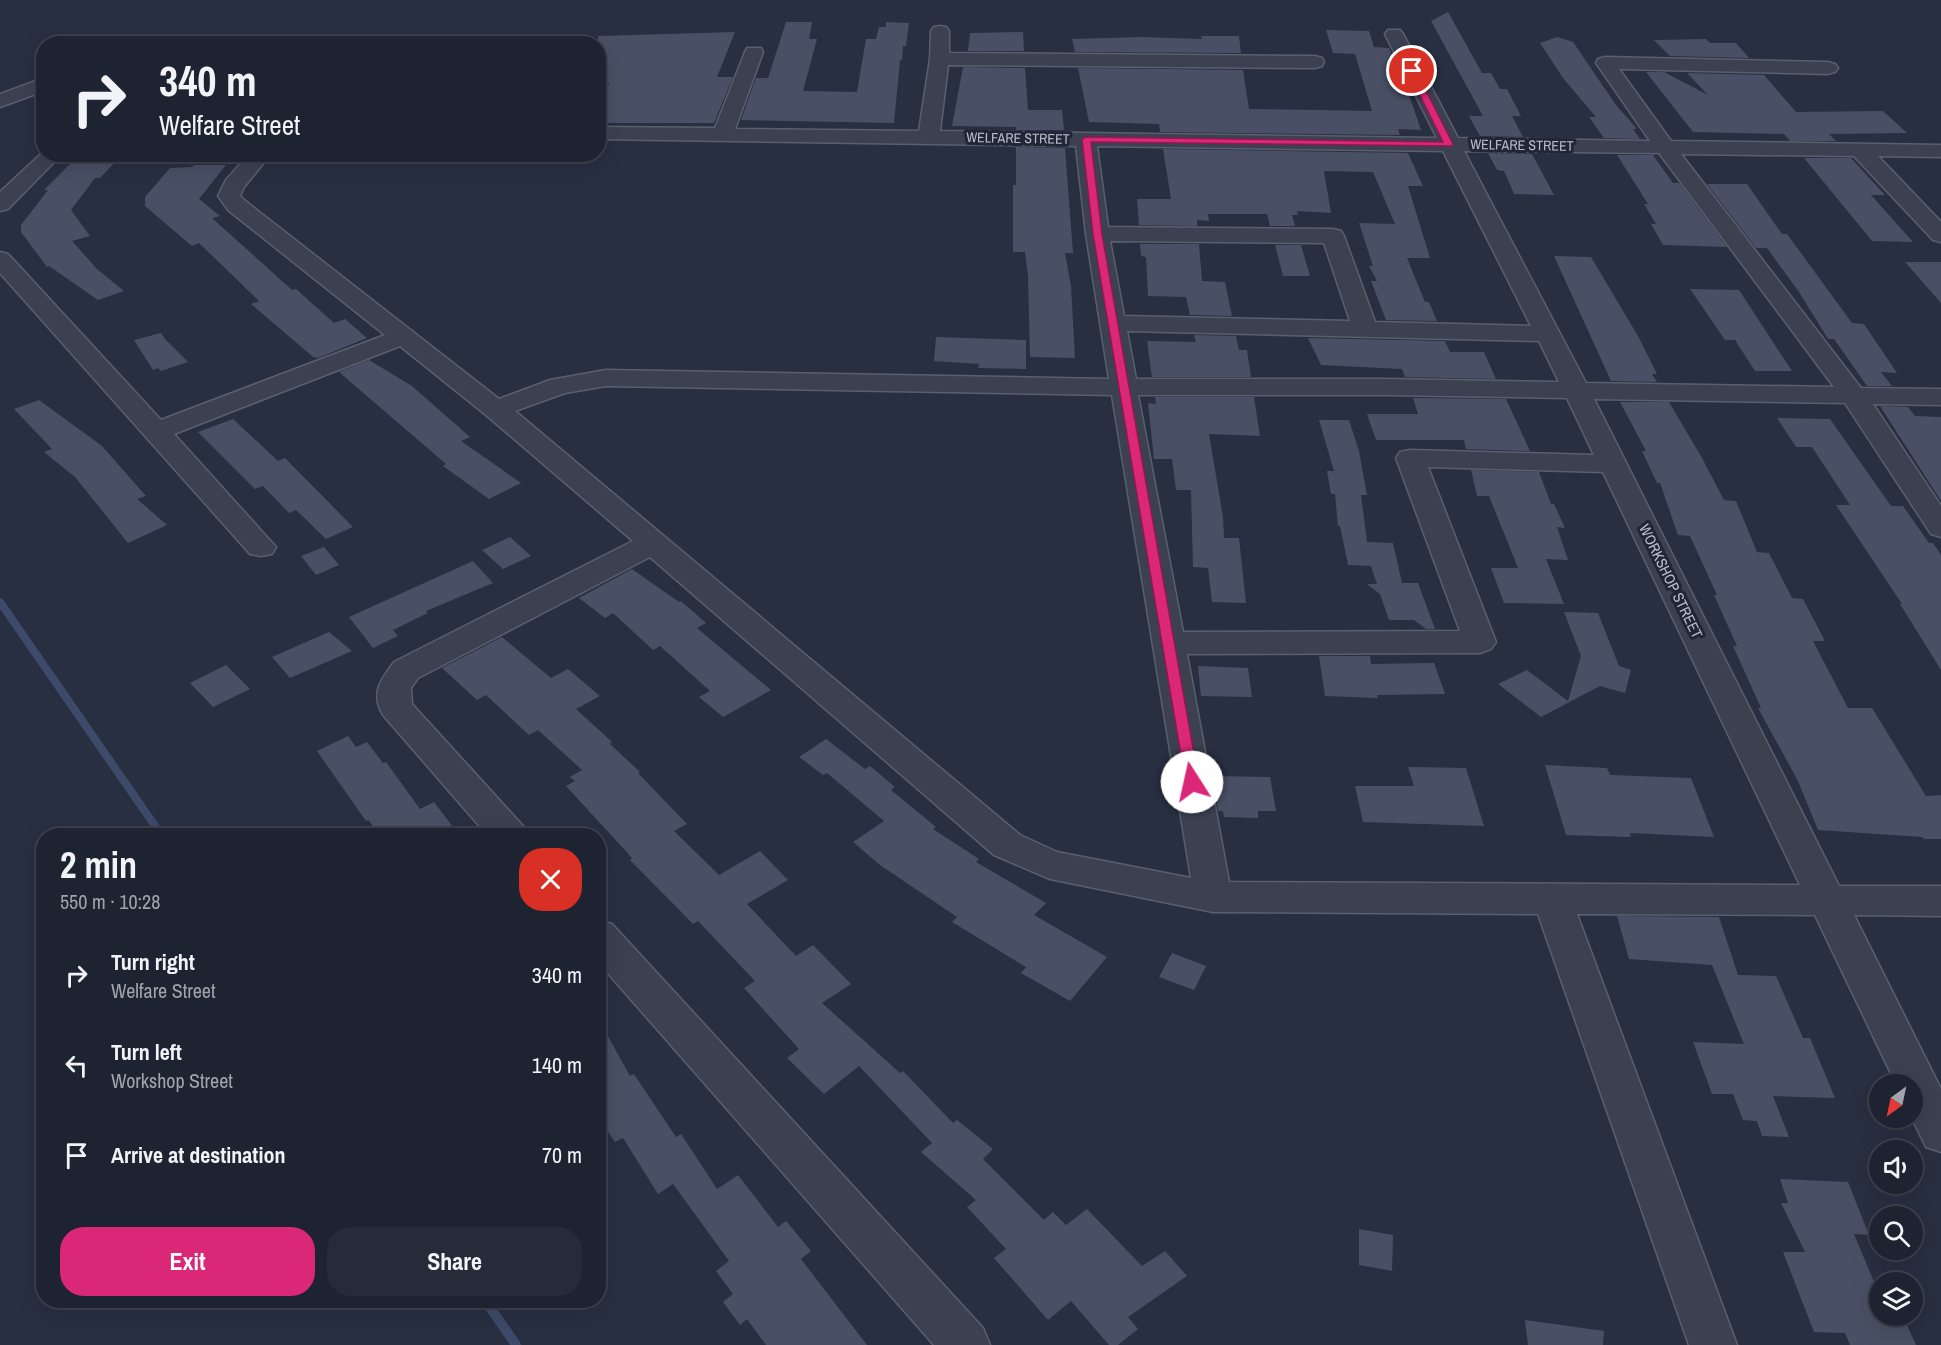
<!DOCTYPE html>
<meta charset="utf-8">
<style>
:root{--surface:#1e2331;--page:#262b39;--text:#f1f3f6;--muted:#a1a4ab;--line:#3c404d;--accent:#db2777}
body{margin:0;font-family:"Archivo Narrow",sans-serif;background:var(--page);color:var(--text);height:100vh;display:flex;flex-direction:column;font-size:22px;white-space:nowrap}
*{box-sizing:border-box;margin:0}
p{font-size:20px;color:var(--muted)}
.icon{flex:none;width:33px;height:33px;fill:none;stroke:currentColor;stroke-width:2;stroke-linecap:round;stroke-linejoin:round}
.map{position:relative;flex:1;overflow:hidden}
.side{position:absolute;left:36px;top:828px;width:570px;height:480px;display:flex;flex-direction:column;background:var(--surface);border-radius:24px;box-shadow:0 6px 24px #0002,0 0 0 2px var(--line)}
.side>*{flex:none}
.banner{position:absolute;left:36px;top:36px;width:570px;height:126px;border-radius:24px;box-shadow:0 6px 24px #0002,0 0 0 2px var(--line);background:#1e2331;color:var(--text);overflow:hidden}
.needle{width:39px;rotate:213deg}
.tools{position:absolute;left:1869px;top:1074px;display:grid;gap:12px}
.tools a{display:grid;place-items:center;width:54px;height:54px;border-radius:50%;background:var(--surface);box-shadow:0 6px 24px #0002,0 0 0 2px var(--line);font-size:30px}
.pin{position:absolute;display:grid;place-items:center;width:51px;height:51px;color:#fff;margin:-26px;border:3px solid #fff;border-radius:50%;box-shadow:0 2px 6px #0007}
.me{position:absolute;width:66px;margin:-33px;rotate:350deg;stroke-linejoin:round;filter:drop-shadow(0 0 4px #0008)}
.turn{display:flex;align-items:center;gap:21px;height:126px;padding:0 24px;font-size:27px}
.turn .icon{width:78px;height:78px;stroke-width:2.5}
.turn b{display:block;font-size:42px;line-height:51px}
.round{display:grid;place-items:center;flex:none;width:63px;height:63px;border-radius:24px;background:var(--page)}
.summary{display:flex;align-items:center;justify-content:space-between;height:102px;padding:0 24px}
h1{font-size:36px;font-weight:700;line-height:45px}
.button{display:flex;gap:12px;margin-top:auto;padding:12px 24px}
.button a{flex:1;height:69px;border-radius:24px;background:var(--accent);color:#fff;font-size:24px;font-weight:700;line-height:69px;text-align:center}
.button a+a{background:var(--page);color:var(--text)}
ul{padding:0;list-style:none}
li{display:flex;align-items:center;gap:18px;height:90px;padding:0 24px}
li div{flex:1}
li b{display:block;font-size:22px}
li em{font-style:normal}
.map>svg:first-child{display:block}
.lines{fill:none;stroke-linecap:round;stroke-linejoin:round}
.stream-far1{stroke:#3e4a69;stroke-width:8}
.stream{stroke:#3e4a69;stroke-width:10}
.building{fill:#495065}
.minor-casing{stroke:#5a5f6e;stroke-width:3}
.minor{fill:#3c4151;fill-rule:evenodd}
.route{fill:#db2777;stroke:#8e194d;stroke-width:1.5}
.labels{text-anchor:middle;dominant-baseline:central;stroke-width:6;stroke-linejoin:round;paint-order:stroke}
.far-street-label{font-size:14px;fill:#b9bdcb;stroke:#202636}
.street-label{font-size:15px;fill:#b9bdcb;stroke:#202636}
</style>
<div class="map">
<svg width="1941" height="1345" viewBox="0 0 1941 1345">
<rect width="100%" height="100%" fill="#282f41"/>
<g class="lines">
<!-- stream-far1 -->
<path class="stream-far1" d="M0,602L162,836"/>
<!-- stream -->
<path class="stream" d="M485,1300L516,1345"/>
</g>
<!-- building -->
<path class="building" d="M1448,12L1482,73H1491L1500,89H1507L1521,116H1512L1523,137L1480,136L1469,116H1483L1431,21Z
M786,22H812L809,39H817L803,91L857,92L866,39H876L879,27H886V22L909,23L906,46H903L902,60H900L894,123L741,120L756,78H768Z
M1326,30L1369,31L1374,47L1389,48L1404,80L1421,130L1398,129L1400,135L1160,132L1159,124L1089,122L1078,68L1243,70L1249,109L1372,111L1355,54L1333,53Z
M735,32L717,77H733L714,123H598V116L609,83H598V36Z
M1023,32L1024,51H968L970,33Z
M1201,36H1239L1241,53L1075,52L1072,39L1142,37L1202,39Z
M1557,37L1573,42L1616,105L1637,129H1633L1640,139L1604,138L1589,117H1596L1563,78L1540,43Z
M1706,39L1710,43H1736L1749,58L1670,56L1654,40Z
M963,67L1025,68L1028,110H1062L1064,130H1016V127L952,126Z
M1646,72H1664L1708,95L1687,73L1764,75L1796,112L1883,111L1907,133L1829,134L1836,141H1790L1784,134L1693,132Z
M1016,147L1065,148L1073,253H1065L1071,286L1075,358L1030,357L1028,276L1025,252H1013V185H1016Z
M1163,149L1408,153L1423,186H1408L1430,258H1407L1425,302H1429L1437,321L1386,320L1371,281H1377L1369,266H1373L1359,223L1395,224L1373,172L1324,171L1331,213L1297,211L1298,215H1292L1295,226H1270L1267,214H1208L1209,221L1197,220V226L1139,225L1137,199H1171Z
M1488,153L1532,154L1554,195L1514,194L1504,171L1497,170Z
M86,154H123L100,178H95L71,210L90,236L72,241L97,269L124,291L98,300L49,266L47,267L21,232V225L48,190H44L70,164H76Z
M1617,155H1653L1673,183H1679L1727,247L1663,245L1651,224H1656L1644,204H1648Z
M1804,158H1851L1885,195H1871L1913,242L1872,241Z
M194,165H226L199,199L220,216L212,218L292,290L296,289L334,323L345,319L367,338L318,358L313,357L251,304L259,301L199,243L192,246L145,206V197L170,168L192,167Z
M1707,184H1747L1782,234H1787L1852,323L1864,324L1897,373L1881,372L1892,386H1867L1834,339H1828L1799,292L1767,248H1756Z
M1140,244H1199L1202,281L1225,282L1232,316L1190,315L1186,297L1148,296L1146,257L1141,256Z
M1275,245H1301L1310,276H1283Z
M1554,256L1591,257L1638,336L1657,374H1652L1657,382L1611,381Z
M1905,262H1941V303Z
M1690,289L1739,290L1792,371H1755L1735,340H1725Z
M161,333L165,339L188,362L161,371L158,368L153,370L134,340Z
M1194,335L1236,336L1239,350H1247L1251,377H1152L1147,341L1196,342Z
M936,337L1026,340V369L978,368L979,364L934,361Z
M1308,338L1445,341L1450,352H1484L1496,379L1405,377L1402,369L1321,365Z
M369,360L412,386L470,437L461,441L521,483L489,499L443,466L446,464L339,372Z
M1155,397H1254L1260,436L1209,434L1223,517L1224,538H1239L1246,603L1212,602L1208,568L1193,567L1191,490H1176L1172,459H1154L1148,403L1156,404Z
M1413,398L1506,399L1530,451L1466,449L1464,440H1376L1367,414H1418Z
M39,400L102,446L146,496L137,499L167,525L128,543L75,477L44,452L52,449L14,409Z
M1620,402H1669L1702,458L1724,500L1736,501L1757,552L1769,553L1792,598L1803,599L1825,641H1813L1848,708H1872L1926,796L1941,795V839H1924L1922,837L1818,830L1798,781L1758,708H1761L1733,646H1737L1714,595H1717L1690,536L1678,535L1660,483H1657L1642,451H1646Z
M1880,406L1908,407L1915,416L1941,417V501Z
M1777,418L1830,419L1891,506H1903L1929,543H1933L1941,555V670L1900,604H1902L1836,505H1850L1812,447H1796Z
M233,419L278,461L285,458L353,527L326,539L296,510L289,513L263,486L255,489L198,432Z
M1319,420H1349L1359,451L1367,495H1361L1367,542L1393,543L1402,583H1418L1435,629H1426L1414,620H1389L1380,594L1367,584H1377L1371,566L1348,565L1340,526H1338L1335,494H1331L1327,471H1334Z
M1471,470L1539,472L1551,504H1554L1565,528L1557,527L1568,560L1546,559L1564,604L1504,603L1491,568H1518L1489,496H1477Z
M510,537L531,556L503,569L482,550Z
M324,547L339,565L316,575L301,556Z
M473,561L493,583L426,611L428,613L393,630L398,636L373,648L349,617Z
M632,569L679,602L681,601L706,623L697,628L771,690L723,717L699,697L710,691L660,646L653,650L613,613L605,618L579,598Z
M1564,612L1598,613L1619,666L1631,670L1625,693L1600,686L1541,717L1498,684L1527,670L1568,701L1581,656Z
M329,632L352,651L290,678L272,657Z
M502,637L551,678L568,669L600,696L576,709L612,742L610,744L640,772L638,773L687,824L674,831L719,875L760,851L788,880L747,904L796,956L813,945L851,984L822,1003L900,1073L903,1071L953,1123L957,1120L993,1149L983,1159L1044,1220L1053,1212L1066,1225L1087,1209L1142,1266L1165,1251L1187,1276L1128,1317L1138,1329L1118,1345H1109L1071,1301L1048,1320L994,1258L1006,1249L967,1207L976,1200L921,1152L932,1143L859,1066L824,1094L787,1058L799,1049L744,988L755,981L698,921L693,924L630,860L632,858L566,786L575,781L570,777L582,770L538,730L529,735L486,695L477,700L442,668Z
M1319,656H1370L1371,664L1434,663L1445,694L1377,695L1378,698L1325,696Z
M226,665L250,689L213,707L190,683Z
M1198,666L1248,668L1252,697L1201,696Z
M348,736L356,747L367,742L383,763L386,762L420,809L434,802L460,836H381L368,820L366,821L317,751Z
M826,739L865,769L870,766L895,787L891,790L936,827L933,829L979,859L976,862L1046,903L1034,915L1107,957L1070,1001L1021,973L1026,967L952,922L957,917L880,865L853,842L884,821L827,773L823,775L799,757Z
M1545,765L1607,768L1610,775L1691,778L1714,837L1630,833L1631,837L1566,835Z
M1408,767L1466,768L1484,826L1363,822L1355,786H1414Z
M1212,776L1270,777L1276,811H1258V818L1224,817L1223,811H1218Z
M1617,916L1719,917L1738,975L1776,976L1803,1038H1810L1835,1098L1773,1096L1789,1137L1762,1136L1757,1121L1743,1120L1733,1094H1712L1693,1042L1744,1044L1712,965L1629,959Z
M1172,953L1206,966L1194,990L1159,977Z
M598,1018L630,1076L634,1074L676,1137L681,1134L717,1189L738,1175L778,1227L786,1221L811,1251L801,1259L867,1345H766L747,1319L740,1325L723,1302L733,1294L716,1271L729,1261L673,1184L658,1194L623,1138L615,1142L598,1117Z
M1780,1179L1848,1182L1869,1235L1854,1234L1875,1284H1880V1316H1903L1916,1345H1850L1845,1333L1814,1332L1783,1252H1805L1781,1203H1788Z
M1359,1229L1393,1235L1392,1271L1359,1265Z
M1525,1320L1604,1331L1603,1345H1528Z"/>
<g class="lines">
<!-- minor casing -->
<g class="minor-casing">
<path id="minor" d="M940,26L946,27L949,31V53L1315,56L1322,58L1324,62L1322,66L1315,68L948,65L940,131L1437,138L1385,34L1388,30H1400L1403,34L1458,138L1650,141L1596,63L1598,59L1605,57L1828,62L1835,64L1838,68L1835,72L1828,74L1619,69L1671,141L1941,145V157L1878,156L1941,222V242L1933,240L1854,156L1681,154L1861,388L1941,389V405L1873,404L1941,506V537L1931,534L1845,403L1594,399L1839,886H1941V916L1854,915L1941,1089V1152L1926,1147L1912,1118V1084H1896L1815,915L1577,914L1737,1345H1689L1538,914L1213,912L1050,879L994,855L650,557L418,678L411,688L412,704L523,826L528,836H488L383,715C370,693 381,680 394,662L633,541L486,415L400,346L174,434L276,547L272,554L261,556L250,554L0,273V252L8,254L161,420L385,335L228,210L218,196L226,180L249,154H271L244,187L240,196L244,200L499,399L550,380L606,370L1109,379L1086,234L1076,146L598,139V127L715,128L745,52L747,48H761L763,52L735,129L919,131L930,59L931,31L934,27ZM1097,146L1443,151L1531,326L1375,322L1344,236L1341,231L1333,229L1108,227ZM1464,151L1659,153L1834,387L1586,383ZM1110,241L1324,243L1350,321L1124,316ZM1127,331L1539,341L1559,382L1387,379H1136ZM606,386L1112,395L1191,878L1057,852L1020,835L515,411L565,393ZM1138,395H1387L1567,398L1594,455L1410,450L1400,452L1396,458L1460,631L1183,632ZM1428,467L1603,472L1800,885L1229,882L1187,654L1480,653L1491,649L1496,642Z
M44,78V91L0,107V94Z
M44,151V154H62L8,209L0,211V192Z
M598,920L612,924L983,1328L990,1345H934L598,962Z"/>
</g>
<!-- minor -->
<use href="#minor" class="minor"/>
</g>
<!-- route -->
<path class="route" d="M1412,68L1416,71L1453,144L1452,146L1091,142L1102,234L1199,782L1197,785H1186L1093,234L1082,139L1086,137L1443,142L1408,71Z"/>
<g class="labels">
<!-- far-street labels -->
<g class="far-street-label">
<text transform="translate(1018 138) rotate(1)">WELFARE STREET</text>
<text transform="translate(1522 145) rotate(1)">WELFARE STREET</text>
</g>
<!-- street labels -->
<g class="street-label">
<text transform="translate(1671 581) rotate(64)">WORKSHOP STREET</text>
</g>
</g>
</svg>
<div class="tools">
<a><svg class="needle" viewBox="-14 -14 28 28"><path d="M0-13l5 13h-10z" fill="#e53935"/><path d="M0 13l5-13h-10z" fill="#a1a4ab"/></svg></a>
<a><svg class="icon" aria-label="sound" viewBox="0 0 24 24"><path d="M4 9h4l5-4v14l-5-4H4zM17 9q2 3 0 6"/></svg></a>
<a><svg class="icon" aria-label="search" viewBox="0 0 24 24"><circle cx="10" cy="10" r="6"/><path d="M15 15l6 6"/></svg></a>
<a><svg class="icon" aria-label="layers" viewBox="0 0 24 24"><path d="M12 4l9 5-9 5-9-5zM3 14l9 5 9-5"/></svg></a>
</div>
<div class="pin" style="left:1412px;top:71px;background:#d93025"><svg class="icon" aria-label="arrive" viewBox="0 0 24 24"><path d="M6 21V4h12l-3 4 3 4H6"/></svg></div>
<svg class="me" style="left:1192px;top:782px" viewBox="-20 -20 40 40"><circle r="19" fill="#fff"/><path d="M0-13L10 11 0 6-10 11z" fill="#db2777"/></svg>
<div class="banner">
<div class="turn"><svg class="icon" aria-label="right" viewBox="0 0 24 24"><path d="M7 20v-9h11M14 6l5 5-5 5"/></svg><div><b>340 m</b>Welfare Street</div></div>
</div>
<section class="side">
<div class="summary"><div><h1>2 min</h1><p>550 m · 10:28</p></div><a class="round" style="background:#d93025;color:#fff"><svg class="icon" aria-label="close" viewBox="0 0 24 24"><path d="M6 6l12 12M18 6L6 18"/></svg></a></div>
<ul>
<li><svg class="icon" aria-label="right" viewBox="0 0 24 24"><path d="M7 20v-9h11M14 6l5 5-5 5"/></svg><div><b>Turn right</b><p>Welfare Street</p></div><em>340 m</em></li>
<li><svg class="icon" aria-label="left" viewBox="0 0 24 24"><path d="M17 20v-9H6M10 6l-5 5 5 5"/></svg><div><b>Turn left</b><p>Workshop Street</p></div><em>140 m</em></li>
<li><svg class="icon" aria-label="arrive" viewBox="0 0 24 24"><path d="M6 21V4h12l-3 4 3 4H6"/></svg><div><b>Arrive at destination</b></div><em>70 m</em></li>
</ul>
<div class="button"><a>Exit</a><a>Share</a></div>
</section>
</div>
